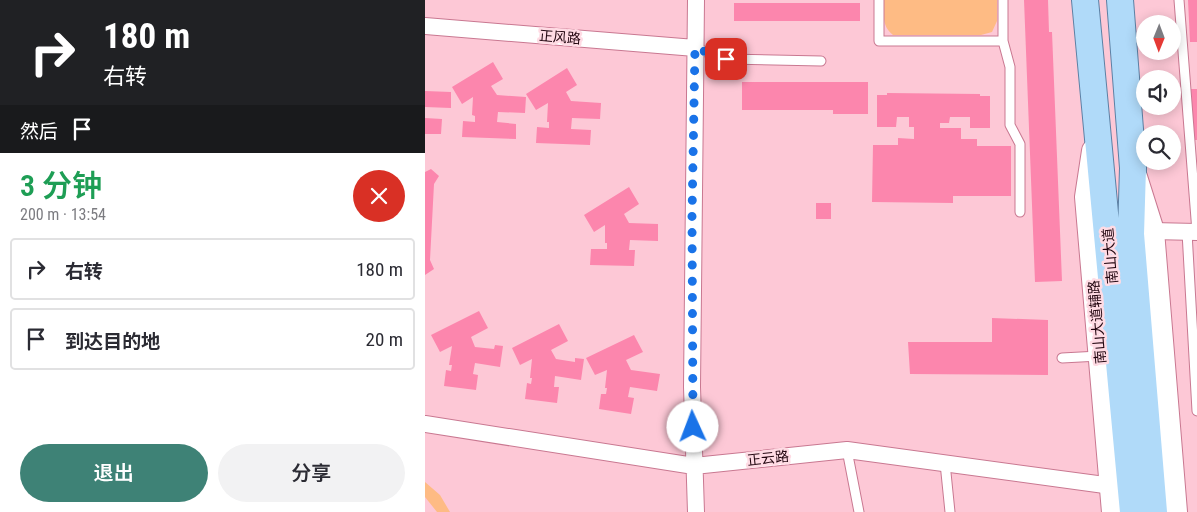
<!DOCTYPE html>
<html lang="zh">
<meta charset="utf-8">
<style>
:root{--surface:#fff;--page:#f2f2f3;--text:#2b2b33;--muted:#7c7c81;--line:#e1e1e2;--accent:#3e8276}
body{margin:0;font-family:"Roboto Condensed","Noto Sans SC",sans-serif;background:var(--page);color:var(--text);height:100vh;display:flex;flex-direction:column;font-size:19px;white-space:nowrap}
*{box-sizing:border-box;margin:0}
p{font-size:16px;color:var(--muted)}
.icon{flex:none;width:28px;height:28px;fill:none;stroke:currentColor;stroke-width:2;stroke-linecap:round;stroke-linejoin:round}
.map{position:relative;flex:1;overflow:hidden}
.side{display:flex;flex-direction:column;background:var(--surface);width:425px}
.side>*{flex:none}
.banner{background:#202124;color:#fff;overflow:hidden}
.needle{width:32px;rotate:181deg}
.controls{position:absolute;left:711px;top:15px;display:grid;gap:10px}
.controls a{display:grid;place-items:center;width:45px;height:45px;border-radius:50%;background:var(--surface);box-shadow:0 2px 12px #0003;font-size:25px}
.pin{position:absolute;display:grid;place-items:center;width:42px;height:42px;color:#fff;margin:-21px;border-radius:10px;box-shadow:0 2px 8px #0006}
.me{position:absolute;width:55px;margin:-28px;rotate:358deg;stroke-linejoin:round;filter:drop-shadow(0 0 4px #0008)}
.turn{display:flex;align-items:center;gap:18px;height:105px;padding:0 20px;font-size:22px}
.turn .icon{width:65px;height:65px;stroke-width:2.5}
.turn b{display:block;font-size:35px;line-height:42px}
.then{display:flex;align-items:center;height:48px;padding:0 20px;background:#0003;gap:10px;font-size:19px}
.round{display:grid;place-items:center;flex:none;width:52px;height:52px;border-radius:26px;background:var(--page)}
.summary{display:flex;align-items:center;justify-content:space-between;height:85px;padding:0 20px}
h1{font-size:30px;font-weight:600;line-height:38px;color:#1e9e55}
.cta{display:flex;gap:10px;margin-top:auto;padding:10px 20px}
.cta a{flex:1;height:58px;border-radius:30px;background:var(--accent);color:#fff;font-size:20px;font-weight:600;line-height:58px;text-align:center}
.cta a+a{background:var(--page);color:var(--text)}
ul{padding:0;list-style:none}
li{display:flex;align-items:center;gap:15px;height:62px;margin:0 10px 8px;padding:0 10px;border:2px solid var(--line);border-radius:5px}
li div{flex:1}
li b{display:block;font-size:19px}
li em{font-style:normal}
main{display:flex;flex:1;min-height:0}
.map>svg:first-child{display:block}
.green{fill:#febb84}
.building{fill:#fc86ad}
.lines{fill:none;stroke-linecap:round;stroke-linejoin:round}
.lane-casing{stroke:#c97891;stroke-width:11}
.street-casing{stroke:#c97891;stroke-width:18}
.secondary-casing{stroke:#c97891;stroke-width:26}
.primary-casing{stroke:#5c80a4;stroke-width:28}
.lane{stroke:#fff;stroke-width:9}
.street{stroke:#fff;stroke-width:16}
.secondary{stroke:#fff;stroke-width:24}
.primary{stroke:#b0daf9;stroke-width:26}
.route{stroke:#1a73e8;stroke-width:9;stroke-dasharray:0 16.2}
.labels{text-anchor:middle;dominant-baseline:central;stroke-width:5;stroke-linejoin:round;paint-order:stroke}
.street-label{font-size:14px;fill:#21050f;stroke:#ffdbe4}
</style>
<main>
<section class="side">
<div class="banner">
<div class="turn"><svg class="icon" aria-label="right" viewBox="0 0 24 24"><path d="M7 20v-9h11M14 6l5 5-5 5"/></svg><div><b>180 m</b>右转</div></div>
<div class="then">然后<svg class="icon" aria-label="arrive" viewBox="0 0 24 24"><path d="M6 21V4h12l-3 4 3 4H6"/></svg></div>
</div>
<div class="summary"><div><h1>3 分钟</h1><p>200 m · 13:54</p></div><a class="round" style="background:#d93025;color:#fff"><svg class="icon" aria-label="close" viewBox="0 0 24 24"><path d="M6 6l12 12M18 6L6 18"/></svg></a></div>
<ul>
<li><svg class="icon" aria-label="right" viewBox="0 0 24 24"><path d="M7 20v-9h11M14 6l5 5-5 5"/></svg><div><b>右转</b></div><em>180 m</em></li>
<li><svg class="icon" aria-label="arrive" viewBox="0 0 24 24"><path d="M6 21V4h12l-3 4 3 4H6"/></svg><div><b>到达目的地</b></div><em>20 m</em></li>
</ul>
<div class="cta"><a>退出</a><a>分享</a></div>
</section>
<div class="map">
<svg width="772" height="512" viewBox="0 0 772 512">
<rect width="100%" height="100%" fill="#fdc8d6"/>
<!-- green -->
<path class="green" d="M459,0H572V21L567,32L556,35H468C456,26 459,13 459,0Z
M0,482L15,495L25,512H12L0,497Z"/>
<!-- building -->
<path class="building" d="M599,0H623L624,32H627L637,281L610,282Z
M763,0H772V42H765Z
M309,3H435V21H309Z
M68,62L78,79L66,86L72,95L101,97L100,113L73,112L72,122L91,124V139L37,137L38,121L50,122V116L47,115L48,97L37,104L27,87Z
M142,68L152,85L141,92L146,101L176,103L175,119L147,118L146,129L166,130L165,145L111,143L112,127L124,128V122H122L123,103L111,110L101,94Z
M317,82H443V114H408V110H317Z
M766,89H772V140H769Z
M0,91L26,92V108L0,107Z
M462,93L555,94V96H565V128H545V117H525L524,123H515V128H536V139H552V146H586V196H528V203L447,202L448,145H473V138L489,139V127H484V117H472L471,127H452V95H462Z
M0,118L17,119L16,134H0Z
M6,169L14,176L9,184L5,260L9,269L0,275V172Z
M204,187L214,204L199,214L204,223L233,224V241L205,240L204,250H210L209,266L165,265L166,249H182V243H180V225L169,232L159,215Z
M391,203H406V219H391Z
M54,311L63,328L46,337L50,347L69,349L70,345L78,346L75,367L50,363L48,374L53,375L51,390L19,386L21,370L26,371L27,365H24L27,346L15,352L6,335Z
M567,318L623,320V375L485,374L483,342H567Z
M134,324L143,341L126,350L131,359L150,362V358L159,359L156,380L130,376L129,387H134L132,403L100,399L102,383L106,384L107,378H105L107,359L95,365L87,348Z
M209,335L218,352L201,360L206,370L235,374L232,391L205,387L203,397L209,398L206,414L174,409L176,394H181L182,388H180L182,370L170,375L161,358Z"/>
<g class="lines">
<!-- lane casing -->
<g class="lane-casing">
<path id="lane" d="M454,0V41H578
M578,0V41L585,67V125L595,144V212
M754,0L772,232
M270,48L301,59L396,61
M762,232L772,411
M637,358L674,356
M422,450L434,512
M520,463L525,512"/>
</g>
<!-- street casing -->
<g class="street-casing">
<path id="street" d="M0,26L270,48
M727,231L772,232
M0,424L269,466L422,450L687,486
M271,512L267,387L271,0"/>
</g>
<!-- secondary casing -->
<g class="secondary-casing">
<path id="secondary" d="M669,151L662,197L689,512
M710,177L727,231L750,512"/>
</g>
<!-- primary casing -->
<g class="primary-casing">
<path id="primary" d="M660,0L708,512
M695,0L708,168L706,234L729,512"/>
</g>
<!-- lane -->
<use href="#lane" class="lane"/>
<!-- street -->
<use href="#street" class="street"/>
<!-- secondary -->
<use href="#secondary" class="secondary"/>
<!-- primary -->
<use href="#primary" class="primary"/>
</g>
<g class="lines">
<!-- route -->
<path class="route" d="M268,427L267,216L270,48L301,59"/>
</g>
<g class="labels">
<!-- street labels -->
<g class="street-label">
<text transform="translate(135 37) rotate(5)">正风路</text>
<text transform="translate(685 256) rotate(-95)">南山大道</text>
<text transform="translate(672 322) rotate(-95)">南山大道辅路</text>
<text transform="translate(343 458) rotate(-6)">正云路</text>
</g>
</g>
</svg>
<div class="controls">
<a><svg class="needle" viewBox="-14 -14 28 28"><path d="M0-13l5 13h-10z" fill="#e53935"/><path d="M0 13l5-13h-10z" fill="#7c7c81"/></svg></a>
<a><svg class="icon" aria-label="sound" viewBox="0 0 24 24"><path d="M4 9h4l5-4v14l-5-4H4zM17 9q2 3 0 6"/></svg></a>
<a><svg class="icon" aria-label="search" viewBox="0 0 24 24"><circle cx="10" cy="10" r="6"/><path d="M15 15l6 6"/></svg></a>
</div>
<div class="pin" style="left:301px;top:59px;background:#d93025"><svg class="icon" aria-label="arrive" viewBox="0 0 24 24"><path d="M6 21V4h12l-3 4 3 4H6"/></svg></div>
<svg class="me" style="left:268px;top:427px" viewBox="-20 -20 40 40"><circle r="19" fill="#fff"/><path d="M0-13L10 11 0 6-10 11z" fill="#1a73e8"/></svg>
</div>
</main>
